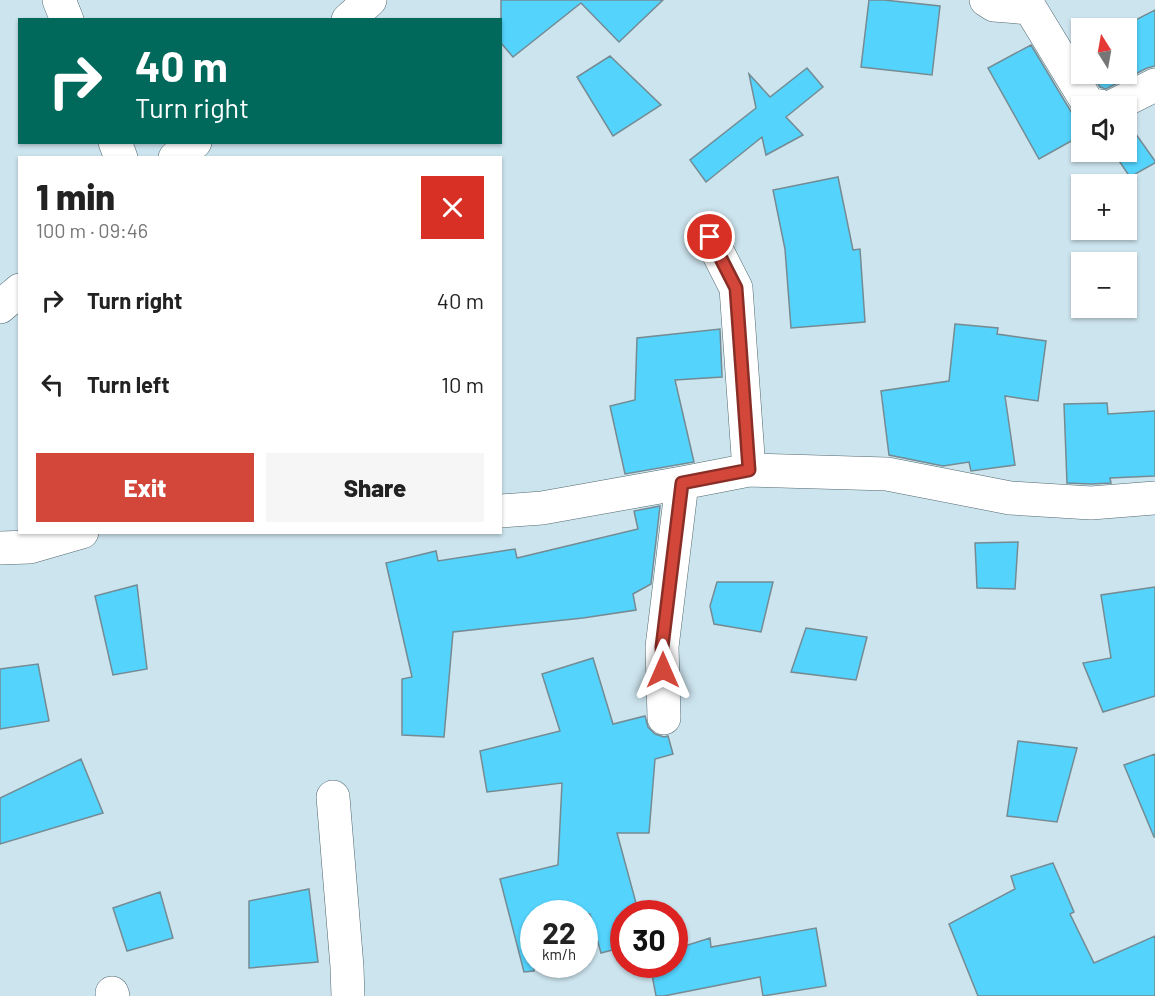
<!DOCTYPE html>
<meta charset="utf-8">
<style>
:root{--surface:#fff;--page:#f6f6f6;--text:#222;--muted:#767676;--accent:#d3463a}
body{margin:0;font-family:Barlow,sans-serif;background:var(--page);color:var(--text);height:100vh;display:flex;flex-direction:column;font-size:22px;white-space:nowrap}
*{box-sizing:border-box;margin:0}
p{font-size:20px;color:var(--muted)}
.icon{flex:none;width:33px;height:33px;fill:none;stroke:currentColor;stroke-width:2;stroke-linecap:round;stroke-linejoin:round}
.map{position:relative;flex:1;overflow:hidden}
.panel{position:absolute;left:18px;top:156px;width:484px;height:378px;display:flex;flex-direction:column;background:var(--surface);border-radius:0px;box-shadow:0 2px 4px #0004}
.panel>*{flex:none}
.guide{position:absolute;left:18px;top:18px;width:484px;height:126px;border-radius:0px;box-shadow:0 2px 4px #0004;background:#00695c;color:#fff;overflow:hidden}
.needle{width:39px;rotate:349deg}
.buttons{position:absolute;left:1071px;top:18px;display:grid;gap:12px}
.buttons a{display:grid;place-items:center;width:66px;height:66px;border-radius:0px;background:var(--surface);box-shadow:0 2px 4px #0004;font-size:30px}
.speed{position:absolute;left:520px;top:900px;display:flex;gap:12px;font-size:30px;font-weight:700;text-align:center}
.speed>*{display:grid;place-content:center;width:78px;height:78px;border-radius:50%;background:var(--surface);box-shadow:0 2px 4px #0004;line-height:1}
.speed small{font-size:15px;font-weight:400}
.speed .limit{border:9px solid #d22;background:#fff;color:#111}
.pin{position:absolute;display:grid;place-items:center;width:51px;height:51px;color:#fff;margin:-26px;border:3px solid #fff;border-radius:50%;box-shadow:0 2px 6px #0007}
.me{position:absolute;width:66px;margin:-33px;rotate:0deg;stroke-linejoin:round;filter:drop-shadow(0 0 4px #0008)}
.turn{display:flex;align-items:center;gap:21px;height:126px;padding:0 18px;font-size:27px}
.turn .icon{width:78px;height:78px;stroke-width:2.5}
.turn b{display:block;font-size:42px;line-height:51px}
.round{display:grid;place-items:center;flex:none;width:63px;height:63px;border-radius:0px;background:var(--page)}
.headline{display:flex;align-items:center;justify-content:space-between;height:102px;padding:0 18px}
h1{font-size:36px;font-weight:800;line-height:45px}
.action{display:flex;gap:12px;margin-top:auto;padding:12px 18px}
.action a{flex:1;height:69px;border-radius:0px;background:var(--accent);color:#fff;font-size:24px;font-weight:800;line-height:69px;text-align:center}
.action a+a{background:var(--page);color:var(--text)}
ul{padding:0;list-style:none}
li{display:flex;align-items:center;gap:18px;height:84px;padding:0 18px}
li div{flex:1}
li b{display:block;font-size:22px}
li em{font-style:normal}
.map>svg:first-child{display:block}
.building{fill:#54d3fc;stroke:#748b93;stroke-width:1.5}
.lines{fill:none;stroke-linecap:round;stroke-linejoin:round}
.street-casing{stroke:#526870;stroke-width:34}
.primary-casing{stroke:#526870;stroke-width:34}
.street{stroke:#fff;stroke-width:33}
.primary{stroke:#fff;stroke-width:33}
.route-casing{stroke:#892e26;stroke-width:15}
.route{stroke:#d3463a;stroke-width:10}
</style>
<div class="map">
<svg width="1155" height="996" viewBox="0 0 1155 996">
<rect width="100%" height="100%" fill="#cce4ee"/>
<!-- building -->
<path class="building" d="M501,0H663L619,42L581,3L513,57L501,43Z
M869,0H884L940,6L932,75L861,67Z
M1155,10V66L1147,68L1106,89L1100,87L1092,74H1126V28H1120Z
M1031,45L1073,115L1082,122V135L1039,159L988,68Z
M610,56L661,105L613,136L577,77Z
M807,68L823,87L786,117L803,135L766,155L762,137L706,182L690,160L756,108L749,74L770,97Z
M1126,120L1155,161V163L1130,177L1113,152H1126Z
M838,177L853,250L860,249L865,322L791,328L785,249L773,190Z
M955,324L998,328L997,334L1046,341L1038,401L1005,396L1015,465L971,471L969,462L943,466L889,455L881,391L949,381Z
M720,329L722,377L675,380L694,462L625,474L610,406L635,400L637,338Z
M1107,403L1108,414L1155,411V476L1110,478L1111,483L1091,484L1067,483L1064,404Z
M660,506L651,584L633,594L636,610L583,618L453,632L444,737L402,735V679L412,677L386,563L436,551L438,561L515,549L517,558L638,529L634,511Z
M1018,542L1015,589L977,588L975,543Z
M717,582H773L761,632L714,624L710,606Z
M137,585L147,669L113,675L95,596Z
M1155,587V696L1103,712L1083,663L1111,658L1101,595Z
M806,628L867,637L856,680L791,672Z
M593,658L613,724L645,716L648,727L655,734L664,737L668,736L673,754L655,759L649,833H617L639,914H624V947L601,953L590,914H534V971L524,972L500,879L558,865L562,783L487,792L480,751L560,731L542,674Z
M38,664L49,721L0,729V669Z
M1018,741L1077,748L1057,822L1007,816Z
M1155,754V837H1154L1124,765Z
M81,759L103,813L0,844V798Z
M1053,863L1074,912L1070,914L1094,963L1155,936V996H978L949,924L1015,889L1011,876Z
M309,889L318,962L249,968V901Z
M160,892L173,938L127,951L113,908Z
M816,928L826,986L763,996L760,977L664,996H656L650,964H675V949L710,938L711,947Z"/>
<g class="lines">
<!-- street casing -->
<g class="street-casing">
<path id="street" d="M59,0L67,20
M986,0L994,5L1030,8L1089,105L1100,106
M1113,106L1155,85
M115,142L121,158
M710,237L736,288L749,470
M501,511L542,508L682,483L749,470L887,474L1010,498L1091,503L1155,498
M0,548L30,547L82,532
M664,718L662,647L682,483
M333,797L347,967L348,996
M112,993L113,996"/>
</g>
<!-- primary casing -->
<g class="primary-casing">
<path id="primary" d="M348,20L370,0
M175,158L195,142
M0,307L20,290"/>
</g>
<!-- street -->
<use href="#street" class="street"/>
<!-- primary -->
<use href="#primary" class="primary"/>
</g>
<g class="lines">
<!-- route casing -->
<g class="route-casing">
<path id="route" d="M663,670L662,647L682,483L749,470L736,288L710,237"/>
</g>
<!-- route -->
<use href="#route" class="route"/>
</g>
</svg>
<div class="buttons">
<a><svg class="needle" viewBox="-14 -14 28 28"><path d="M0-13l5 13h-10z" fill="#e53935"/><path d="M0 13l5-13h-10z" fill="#767676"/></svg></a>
<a><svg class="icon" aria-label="sound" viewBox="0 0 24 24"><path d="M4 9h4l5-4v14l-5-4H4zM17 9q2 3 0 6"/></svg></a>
<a>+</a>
<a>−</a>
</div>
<div class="speed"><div>22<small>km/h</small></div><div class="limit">30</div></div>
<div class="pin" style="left:710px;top:237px;background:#d93025"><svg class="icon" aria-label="arrive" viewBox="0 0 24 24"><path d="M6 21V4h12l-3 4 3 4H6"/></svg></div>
<svg class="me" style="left:663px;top:670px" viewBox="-20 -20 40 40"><path d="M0-17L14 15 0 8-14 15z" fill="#d3463a" stroke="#fff" stroke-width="4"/></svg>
<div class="guide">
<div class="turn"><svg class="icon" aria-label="right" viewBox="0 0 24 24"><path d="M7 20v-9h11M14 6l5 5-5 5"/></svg><div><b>40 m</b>Turn right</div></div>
</div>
<section class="panel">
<div class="headline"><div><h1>1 min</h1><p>100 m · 09:46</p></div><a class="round" style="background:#d93025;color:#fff"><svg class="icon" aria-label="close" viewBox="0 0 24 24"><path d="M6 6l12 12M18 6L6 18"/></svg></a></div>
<ul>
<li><svg class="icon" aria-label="right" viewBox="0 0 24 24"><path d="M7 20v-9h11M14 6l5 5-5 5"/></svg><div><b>Turn right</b></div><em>40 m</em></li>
<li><svg class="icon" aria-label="left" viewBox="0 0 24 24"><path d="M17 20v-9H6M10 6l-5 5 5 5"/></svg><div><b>Turn left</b></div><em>10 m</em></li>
</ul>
<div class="action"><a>Exit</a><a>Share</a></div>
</section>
</div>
